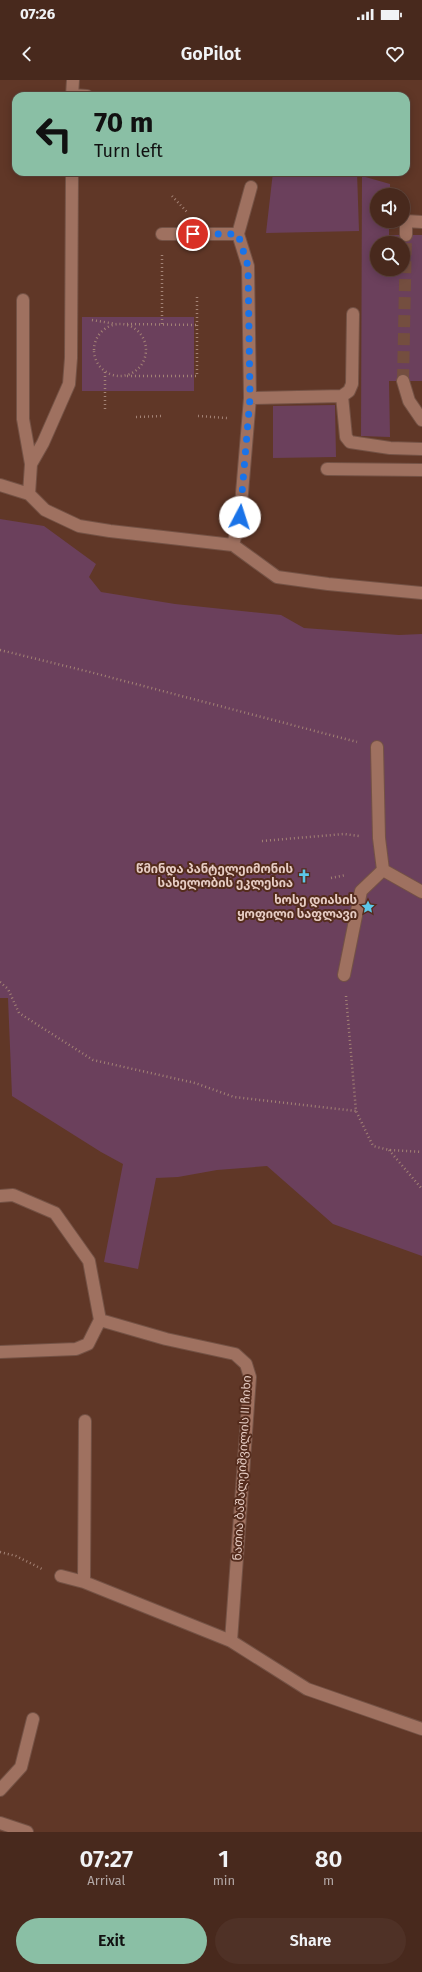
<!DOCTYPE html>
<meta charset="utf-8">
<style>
:root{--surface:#48291d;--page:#4f3126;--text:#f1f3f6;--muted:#b1a6a4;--line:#60453b;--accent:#8abfa5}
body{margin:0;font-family:"Fira Sans","Noto Sans Georgian",sans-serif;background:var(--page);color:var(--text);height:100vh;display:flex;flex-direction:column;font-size:15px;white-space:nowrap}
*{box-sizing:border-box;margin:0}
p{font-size:13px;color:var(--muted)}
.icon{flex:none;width:22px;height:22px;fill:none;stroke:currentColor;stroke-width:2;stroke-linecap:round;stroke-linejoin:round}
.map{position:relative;height:1752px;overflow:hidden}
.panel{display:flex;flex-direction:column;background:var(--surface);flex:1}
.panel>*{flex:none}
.banner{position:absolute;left:12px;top:12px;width:398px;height:84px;border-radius:12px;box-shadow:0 2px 10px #0003,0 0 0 1px var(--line);background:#8abfa5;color:#111;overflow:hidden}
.controls{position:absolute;left:370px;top:108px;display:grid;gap:8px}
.controls a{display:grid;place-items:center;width:40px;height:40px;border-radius:50%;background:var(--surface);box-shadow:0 2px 10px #0003,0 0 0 1px var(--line);font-size:20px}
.pin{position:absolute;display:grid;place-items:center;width:34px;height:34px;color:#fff;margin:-17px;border:2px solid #fff;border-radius:50%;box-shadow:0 1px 4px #0007}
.me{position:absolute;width:44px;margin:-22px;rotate:5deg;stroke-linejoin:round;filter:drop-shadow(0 0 3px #0008)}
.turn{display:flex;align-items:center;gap:14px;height:84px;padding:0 16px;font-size:18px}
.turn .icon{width:52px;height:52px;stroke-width:2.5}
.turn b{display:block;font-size:28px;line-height:34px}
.eta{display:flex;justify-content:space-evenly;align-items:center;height:68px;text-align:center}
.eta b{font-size:24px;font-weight:600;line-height:28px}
.button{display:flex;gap:8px;margin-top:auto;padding:8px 16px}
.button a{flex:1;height:46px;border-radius:24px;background:var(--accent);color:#111;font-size:16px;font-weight:600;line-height:46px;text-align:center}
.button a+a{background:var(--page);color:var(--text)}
.status{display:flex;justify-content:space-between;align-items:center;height:28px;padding:0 20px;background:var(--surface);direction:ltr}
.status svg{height:11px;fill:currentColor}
header{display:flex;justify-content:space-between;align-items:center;height:52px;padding:0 16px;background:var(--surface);font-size:18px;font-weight:600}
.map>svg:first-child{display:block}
.green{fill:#6b405c;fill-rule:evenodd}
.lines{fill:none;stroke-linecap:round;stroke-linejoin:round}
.minor-tunnel{stroke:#744e3f;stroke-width:12;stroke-dasharray:12 6;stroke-linecap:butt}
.minor-casing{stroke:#745245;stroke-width:14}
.path{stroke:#a38275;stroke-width:2.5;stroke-dasharray:1 3;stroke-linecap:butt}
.minor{stroke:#9f7160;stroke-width:12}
.route{stroke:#1a73e8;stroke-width:7;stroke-dasharray:0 12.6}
.labels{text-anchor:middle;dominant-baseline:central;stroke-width:4;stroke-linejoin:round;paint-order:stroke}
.poi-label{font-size:12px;font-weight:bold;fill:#e7cdc4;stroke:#542c1d;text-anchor:end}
.street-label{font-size:12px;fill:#e7cdc4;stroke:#542c1d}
</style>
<div class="status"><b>07:26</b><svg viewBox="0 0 49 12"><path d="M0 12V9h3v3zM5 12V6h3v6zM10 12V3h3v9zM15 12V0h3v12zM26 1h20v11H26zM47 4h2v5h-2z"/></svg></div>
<header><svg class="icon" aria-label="back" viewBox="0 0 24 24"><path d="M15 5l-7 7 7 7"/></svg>GoPilot<svg class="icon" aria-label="heart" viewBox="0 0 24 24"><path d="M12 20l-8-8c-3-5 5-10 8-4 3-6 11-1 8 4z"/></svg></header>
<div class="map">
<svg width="422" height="1752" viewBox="0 0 422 1752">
<rect width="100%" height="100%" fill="#603727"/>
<!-- green -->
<path class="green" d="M273,92H357L359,151L266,153Z
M362,96L390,104V115H377V141H389V155H422V301H389L390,357L361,356ZM377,163H403V189H377Z
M82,237H194V311H82Z
M335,325L336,377L273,378V326Z
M0,439L44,446L96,484L89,497L101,512L175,524L281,535L304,548L399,555L422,554V1176L333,1144L267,1086L217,1090L178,1097L156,1098L138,1189L104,1182L123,1084L101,1072L12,1016L8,918H0Z"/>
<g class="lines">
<!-- minor-tunnel -->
<path class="minor-tunnel" d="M403,301L406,155"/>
<!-- minor casing -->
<g class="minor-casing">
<path id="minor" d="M72,15L87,16
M72,16L73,0
M162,154H238
M406,155V141L422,142
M23,220V339L31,384
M403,301L409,321L422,340
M342,316L346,357L350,362L390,368L422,369
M250,318L342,316L349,311L352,304L353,234
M327,389L422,390
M0,405L29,414L45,430L79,446L110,451L233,465L277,497L328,504L422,513
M29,414L31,384L43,363L69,304L71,278L72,92
M233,465L240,437L250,318L248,186L238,154L251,107
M377,667L379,758L383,790L422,812
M344,895L361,811L383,790
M0,1116L13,1115L55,1133L89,1181L100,1240
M100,1240L166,1259L235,1274L246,1284L250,1297L231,1561
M0,1272L76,1269L88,1264L100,1240
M61,1496L84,1502L231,1561L307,1609L422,1649
M84,1502L85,1341
M0,1710L21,1687L33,1639
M0,1743L27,1752"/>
</g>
<!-- path -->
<path class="path" d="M172,116L188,133
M162,175V244
M92,240L116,244
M127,244L197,245
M94 270a26 26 0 1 1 52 0a26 26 0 1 1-52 0Z
M105,292V332
M127,296H197V215
M198,336L227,338
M136,337L162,336
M0,570L90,592L357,662
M262,761L344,754L359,756
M331,798L346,795
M0,902L8,909L19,933L93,980L195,1003L234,1017L356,1031
M346,916L356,1031L373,1066L389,1070L422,1072
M389,1070L422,1109
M0,1472L16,1476L42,1489"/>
<!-- minor -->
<use href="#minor" class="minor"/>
</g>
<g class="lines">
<!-- route -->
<path class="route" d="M193,154H238L248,186L250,318L240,437"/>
</g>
<!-- icons -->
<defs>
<g id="church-bare" transform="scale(1.08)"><path d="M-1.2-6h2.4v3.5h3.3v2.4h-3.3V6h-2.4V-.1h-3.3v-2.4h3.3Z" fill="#5cc7e8" stroke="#542c1d" stroke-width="2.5" paint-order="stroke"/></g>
<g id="sight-bare" transform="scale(1.08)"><path d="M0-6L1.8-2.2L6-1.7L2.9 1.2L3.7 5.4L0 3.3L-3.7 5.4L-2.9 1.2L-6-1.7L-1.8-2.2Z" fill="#5cc7e8" stroke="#542c1d" stroke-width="2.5" paint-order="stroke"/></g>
</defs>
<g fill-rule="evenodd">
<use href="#church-bare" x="304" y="796"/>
<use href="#sight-bare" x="368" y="827"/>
</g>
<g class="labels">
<!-- poi labels -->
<g class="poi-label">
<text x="293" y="789">წმინდა პანტელეიმონის<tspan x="293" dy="14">სახელობის ეკლესია</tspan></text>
<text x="357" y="820">ხოსე დიასის<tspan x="357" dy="14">ყოფილი საფლავი</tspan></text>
</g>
<!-- street labels -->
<g class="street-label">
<text transform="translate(242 1388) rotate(-87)">ნათია ბაშალეიშვილის II ჩიხი</text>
</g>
</g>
</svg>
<div class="controls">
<a><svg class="icon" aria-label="sound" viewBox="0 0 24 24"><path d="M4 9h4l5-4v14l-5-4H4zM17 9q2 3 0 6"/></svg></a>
<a><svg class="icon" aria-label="search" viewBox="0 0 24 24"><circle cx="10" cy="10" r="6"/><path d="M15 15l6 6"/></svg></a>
</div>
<div class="pin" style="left:193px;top:154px;background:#d93025"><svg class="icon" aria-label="arrive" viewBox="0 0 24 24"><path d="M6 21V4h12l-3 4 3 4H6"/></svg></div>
<svg class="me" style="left:240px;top:437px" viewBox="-20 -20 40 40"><circle r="19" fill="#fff"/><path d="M0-13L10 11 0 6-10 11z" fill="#1a73e8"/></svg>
<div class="banner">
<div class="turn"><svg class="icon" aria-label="left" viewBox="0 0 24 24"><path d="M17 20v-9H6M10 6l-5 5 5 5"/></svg><div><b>70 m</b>Turn left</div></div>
</div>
</div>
<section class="panel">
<div class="eta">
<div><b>07:27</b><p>Arrival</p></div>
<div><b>1</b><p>min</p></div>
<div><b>80</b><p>m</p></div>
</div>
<div class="button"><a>Exit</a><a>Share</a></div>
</section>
